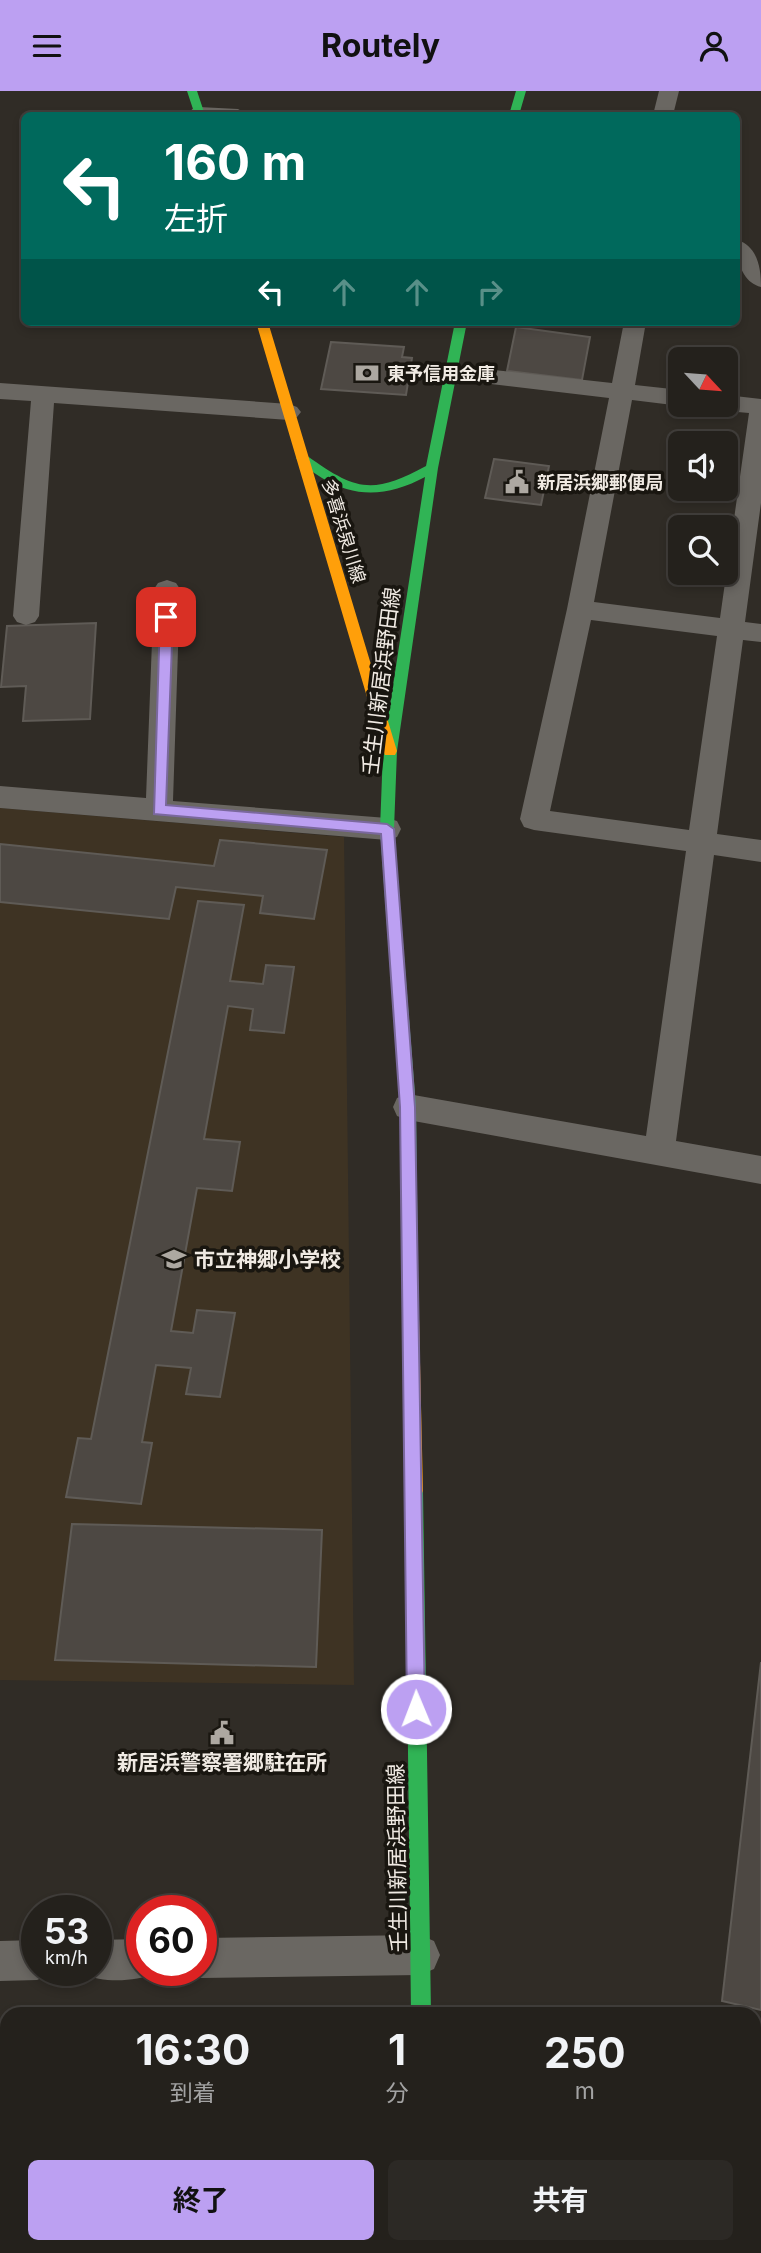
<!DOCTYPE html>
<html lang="ja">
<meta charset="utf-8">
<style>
:root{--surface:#24211c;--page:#2c2925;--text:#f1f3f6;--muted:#a3a3a3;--line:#413e3b;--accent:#bca0f2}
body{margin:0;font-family:Inter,"Noto Sans JP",sans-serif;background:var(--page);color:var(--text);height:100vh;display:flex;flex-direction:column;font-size:26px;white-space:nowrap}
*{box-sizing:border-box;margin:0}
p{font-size:23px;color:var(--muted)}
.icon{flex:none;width:38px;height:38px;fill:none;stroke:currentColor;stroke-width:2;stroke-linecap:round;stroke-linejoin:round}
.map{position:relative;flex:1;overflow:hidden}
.drawer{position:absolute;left:0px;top:1916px;width:761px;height:247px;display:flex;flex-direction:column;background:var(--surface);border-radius:21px 21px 0 0;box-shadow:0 4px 10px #0003,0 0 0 2px var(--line)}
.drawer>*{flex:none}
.hud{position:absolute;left:21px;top:21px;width:719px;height:214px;border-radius:10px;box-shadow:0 4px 10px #0003,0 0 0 2px var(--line);background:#00695c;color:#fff;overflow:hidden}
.needle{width:46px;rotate:116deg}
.tools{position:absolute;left:668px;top:256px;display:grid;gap:14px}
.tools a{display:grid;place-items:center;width:70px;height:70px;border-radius:10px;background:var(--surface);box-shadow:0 4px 10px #0003,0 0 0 2px var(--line);font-size:35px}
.speed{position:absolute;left:21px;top:1804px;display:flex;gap:14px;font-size:35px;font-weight:700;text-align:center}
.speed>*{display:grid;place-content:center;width:91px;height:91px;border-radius:50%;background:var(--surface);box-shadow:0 4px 10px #0003,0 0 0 2px var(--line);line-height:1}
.speed small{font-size:18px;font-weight:400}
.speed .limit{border:10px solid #d22;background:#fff;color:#111}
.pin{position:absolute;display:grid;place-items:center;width:60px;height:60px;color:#fff;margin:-30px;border-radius:14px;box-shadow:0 4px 10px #0006}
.me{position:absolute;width:77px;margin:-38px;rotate:359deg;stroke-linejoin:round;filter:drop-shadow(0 0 5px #0008)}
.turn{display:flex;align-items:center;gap:24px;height:147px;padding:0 28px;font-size:32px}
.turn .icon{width:91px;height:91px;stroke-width:2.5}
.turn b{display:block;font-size:49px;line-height:60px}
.lanes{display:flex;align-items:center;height:66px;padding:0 28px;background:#0003;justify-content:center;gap:35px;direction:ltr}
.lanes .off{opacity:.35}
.eta{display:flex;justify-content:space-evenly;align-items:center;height:119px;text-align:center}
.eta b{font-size:42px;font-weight:700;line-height:49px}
.cta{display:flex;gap:14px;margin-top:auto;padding:14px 28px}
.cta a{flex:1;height:80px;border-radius:10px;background:var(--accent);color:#111;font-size:28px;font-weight:700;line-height:80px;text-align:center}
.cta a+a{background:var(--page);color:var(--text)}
header{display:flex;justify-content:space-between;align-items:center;height:91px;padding:0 28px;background:var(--accent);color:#111;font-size:32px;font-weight:700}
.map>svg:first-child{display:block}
.built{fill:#3e3323}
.building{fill:#4d4843;stroke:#5f5b56;stroke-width:2}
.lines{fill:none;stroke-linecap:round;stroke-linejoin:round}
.street{fill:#6a6762;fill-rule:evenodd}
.fast{fill:#30b455;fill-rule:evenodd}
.slow{fill:#ff9f0a;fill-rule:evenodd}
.route{fill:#bca0f2;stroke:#7a689d;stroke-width:2}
.labels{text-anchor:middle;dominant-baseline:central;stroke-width:7;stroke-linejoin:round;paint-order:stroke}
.far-poi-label{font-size:18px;font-weight:bold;fill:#f0eae3;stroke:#191610;text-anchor:start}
.far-street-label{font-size:18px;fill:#f0eae3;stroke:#191610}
.street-label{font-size:21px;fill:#f0eae3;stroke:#191610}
.poi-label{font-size:21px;font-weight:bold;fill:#f0eae3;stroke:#191610;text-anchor:start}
</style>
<header><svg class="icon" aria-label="menu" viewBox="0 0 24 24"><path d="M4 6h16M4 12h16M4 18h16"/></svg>Routely<svg class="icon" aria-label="person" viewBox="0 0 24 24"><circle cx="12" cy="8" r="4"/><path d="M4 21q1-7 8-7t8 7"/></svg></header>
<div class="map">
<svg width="761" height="2162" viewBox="0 0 761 2162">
<rect width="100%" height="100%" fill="#302c26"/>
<!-- built -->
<path class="built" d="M0,717L344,746L354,1594L0,1589Z"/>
<!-- building -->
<path class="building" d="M516,236L590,246L582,289L507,280Z
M331,251L404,256L402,266L412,267L406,304L321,298Z
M494,368L549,375L541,414L485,407Z
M96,532L90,628L23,630L26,595L1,596L7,535Z
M220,749L327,759L314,828L260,822L263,805L176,796L169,828L0,811V753L214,775Z
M198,810L244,814L230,890L263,893L266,874L294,876L284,942L250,939L253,918L228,915L204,1048L240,1051L232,1100L197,1097L171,1240L193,1242L197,1219L235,1222L220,1306L186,1303L191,1277L156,1274L142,1351L152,1352L141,1413L66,1406L78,1347L91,1348Z
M72,1433L322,1439L316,1576L55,1569Z
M761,1571V1919L722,1910Z
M601,2156H709V2162H601Z"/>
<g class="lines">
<!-- street -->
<path class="street" d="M659,0H679L673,24H653Z
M199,16L238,18L248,24H190L192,18Z
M737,149C758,155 761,178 761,196C741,191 736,167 737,149Z
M624,231H646L635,294L681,299V313H686L681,315L632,309L594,511L720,527L749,322L726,320L715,313H726V304L761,308V412L745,531L761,533V551L743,549L717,743L761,749V771L714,764L676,1050L761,1065V1093L408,1029L397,1025L393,1016L397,1007L408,1003L646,1045L686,760L534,739L524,736L520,728L567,518L609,307L449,288L441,286L437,281L441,276L449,274L612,292ZM591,529L717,545L689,739L550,720Z
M0,292L289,313L297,316L301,321L297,326L289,329L54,312L39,525L35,531L26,534L17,531L13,525L31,310L0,308Z
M167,489L176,492L180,498L173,710L387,727L397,730L401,738L397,746L387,749L0,717V695L146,707L154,498L158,492Z
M420,1844L434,1850L440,1864L434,1878L420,1884L201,1887L186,1880H201V1847Z
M142,1848V1880H157L156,1882C134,1891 104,1892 82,1883L81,1880H96V1849Z
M37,1849V1880H52L51,1883L37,1889L0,1890V1850Z"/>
<!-- fast -->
<path class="fast" d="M187,0H197L205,24H195Z
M516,0H526L519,24H509Z
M455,231H467L438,377L397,660L394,738L416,1016L418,1185L416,1190L410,1192L404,1190L402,1185L400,1016L380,738L383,660L425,386C389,405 357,408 322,387C313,381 303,375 296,367L302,363L306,364C356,400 372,404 426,375Z
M414,1392L420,1394L423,1400L431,1923H411L405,1400L408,1394Z
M417,2156H439V2162H417Z"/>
<!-- slow -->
<path class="slow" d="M256,231H268L397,660L395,664H385L383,660Z
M410,1178L416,1180L418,1185L423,1400L420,1406L414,1408L408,1406L405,1400L402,1185L404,1180Z"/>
</g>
<!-- route -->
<path class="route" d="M166,521L173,526L166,714L387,733L394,738L415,1016L425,1618L423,1624L416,1627L410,1624L407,1618L400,1016L381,743L154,723L160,526Z"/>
<!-- icons -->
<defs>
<g id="bank-bare" transform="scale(1.89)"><path d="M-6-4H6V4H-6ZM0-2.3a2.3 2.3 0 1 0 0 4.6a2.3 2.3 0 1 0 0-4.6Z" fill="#ada8a1" stroke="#191610" stroke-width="2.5" paint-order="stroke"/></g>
<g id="civic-bare" transform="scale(1.89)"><path d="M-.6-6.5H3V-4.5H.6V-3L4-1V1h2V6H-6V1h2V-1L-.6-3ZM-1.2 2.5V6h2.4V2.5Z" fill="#ada8a1" stroke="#191610" stroke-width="2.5" paint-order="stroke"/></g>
<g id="school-bare" transform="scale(1.89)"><path d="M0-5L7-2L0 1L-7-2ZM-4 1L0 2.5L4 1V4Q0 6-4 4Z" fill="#ada8a1" stroke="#191610" stroke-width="2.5" paint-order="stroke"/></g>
</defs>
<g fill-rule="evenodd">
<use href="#bank-bare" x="367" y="282"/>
<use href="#civic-bare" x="517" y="391"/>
<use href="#school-bare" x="174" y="1168"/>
<use href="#civic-bare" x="222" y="1642"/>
</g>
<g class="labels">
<!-- far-poi labels -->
<g class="far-poi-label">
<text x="387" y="282">東予信用金庫</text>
<text x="537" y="391">新居浜郷郵便局</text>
</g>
<!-- far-street labels -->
<g class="far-street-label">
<text transform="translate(344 440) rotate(73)">多喜浜泉川線</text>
</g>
<!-- street labels -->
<g class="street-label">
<text transform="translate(381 590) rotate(-83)">壬生川新居浜野田線</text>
<text transform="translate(397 1767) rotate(-91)">壬生川新居浜野田線</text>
</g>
<!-- poi labels -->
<g class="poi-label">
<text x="194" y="1168">市立神郷小学校</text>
<text x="222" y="1671" text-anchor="middle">新居浜警察署郷駐在所</text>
</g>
</g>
</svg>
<div class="tools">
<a><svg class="needle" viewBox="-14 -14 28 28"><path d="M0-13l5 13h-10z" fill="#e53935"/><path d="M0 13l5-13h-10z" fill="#a3a3a3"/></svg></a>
<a><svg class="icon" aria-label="sound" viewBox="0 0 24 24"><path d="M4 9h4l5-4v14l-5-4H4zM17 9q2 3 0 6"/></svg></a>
<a><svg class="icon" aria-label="search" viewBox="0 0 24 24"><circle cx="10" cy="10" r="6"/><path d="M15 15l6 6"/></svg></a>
</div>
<div class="speed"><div>53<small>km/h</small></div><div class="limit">60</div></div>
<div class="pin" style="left:166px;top:526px;background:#d93025"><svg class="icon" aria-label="arrive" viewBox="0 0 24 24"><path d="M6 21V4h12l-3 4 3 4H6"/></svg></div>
<svg class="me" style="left:416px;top:1618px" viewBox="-20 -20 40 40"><circle r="17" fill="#bca0f2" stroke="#fff" stroke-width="3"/><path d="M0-11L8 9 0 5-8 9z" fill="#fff"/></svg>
<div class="hud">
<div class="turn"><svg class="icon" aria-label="left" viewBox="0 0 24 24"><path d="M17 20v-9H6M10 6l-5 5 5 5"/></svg><div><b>160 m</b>左折</div></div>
<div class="lanes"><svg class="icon" aria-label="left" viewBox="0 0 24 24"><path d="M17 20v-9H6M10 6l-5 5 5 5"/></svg><svg class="icon off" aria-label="ahead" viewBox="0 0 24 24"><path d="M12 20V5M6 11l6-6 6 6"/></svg><svg class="icon off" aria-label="ahead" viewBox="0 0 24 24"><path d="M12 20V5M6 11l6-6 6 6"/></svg><svg class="icon off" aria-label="right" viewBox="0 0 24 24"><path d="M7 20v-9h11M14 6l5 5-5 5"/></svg></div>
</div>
<section class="drawer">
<div class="eta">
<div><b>16:30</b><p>到着</p></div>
<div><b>1</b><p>分</p></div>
<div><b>250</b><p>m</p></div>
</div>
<div class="cta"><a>終了</a><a>共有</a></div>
</section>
</div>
